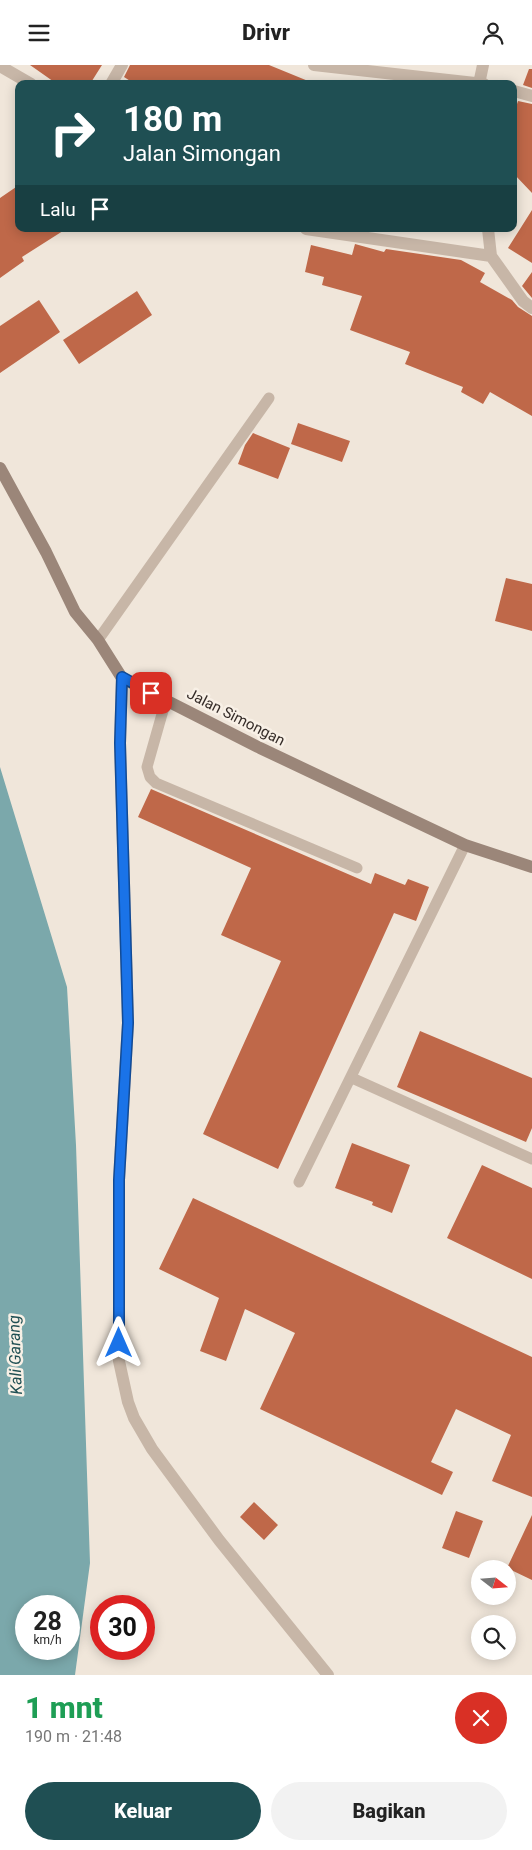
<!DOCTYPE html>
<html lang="id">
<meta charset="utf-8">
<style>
:root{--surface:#fff;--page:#f2f2f2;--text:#222;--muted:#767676;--accent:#1f4f53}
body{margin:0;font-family:Roboto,sans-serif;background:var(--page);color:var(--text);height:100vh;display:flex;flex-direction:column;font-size:19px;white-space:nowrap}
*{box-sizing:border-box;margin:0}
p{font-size:16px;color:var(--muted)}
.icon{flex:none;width:28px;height:28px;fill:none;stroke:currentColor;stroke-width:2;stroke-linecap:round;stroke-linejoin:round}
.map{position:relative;height:1610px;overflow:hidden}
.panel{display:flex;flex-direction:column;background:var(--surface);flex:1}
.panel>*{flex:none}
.hud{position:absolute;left:15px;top:15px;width:502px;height:152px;border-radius:10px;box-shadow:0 2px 12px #0003;background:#1f4f53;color:#fff;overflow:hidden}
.needle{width:32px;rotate:107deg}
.fabs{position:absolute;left:471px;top:1495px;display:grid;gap:10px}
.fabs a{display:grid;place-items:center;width:45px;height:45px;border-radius:50%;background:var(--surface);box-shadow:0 2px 12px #0003;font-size:25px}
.speed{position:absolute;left:15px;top:1530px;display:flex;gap:10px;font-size:25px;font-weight:700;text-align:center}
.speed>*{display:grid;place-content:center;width:65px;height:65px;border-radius:50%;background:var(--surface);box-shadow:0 2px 12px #0003;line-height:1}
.speed small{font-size:12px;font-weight:400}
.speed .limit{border:8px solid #d22;background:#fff;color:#111}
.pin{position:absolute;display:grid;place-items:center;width:42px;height:42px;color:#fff;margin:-21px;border-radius:10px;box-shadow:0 2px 8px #0006}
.me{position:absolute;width:55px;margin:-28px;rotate:0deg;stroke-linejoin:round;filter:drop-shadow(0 0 4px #0008)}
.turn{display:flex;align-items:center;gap:18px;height:105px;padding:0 25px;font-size:22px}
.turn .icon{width:65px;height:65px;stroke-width:2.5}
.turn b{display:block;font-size:35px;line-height:42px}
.then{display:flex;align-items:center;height:48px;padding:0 25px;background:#0003;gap:10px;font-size:19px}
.round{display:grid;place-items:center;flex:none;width:52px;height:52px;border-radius:26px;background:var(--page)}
.overview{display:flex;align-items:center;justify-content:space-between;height:85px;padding:0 25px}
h1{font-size:30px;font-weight:800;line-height:38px;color:#1e9e55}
.action{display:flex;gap:10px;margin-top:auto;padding:10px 25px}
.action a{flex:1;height:58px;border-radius:30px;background:var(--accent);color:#fff;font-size:20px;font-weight:800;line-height:58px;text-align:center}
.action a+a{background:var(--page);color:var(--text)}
header{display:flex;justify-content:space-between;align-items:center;height:65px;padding:0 25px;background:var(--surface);font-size:22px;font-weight:800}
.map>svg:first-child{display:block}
.water{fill:#7ba8ab;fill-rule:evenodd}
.building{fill:#bf6849}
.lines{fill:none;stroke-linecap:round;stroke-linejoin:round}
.lane{stroke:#c7b6a7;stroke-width:11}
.street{stroke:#c7b6a7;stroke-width:12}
.secondary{stroke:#9b8679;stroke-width:12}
.route-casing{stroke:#114b97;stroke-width:12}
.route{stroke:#1a73e8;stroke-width:9}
.labels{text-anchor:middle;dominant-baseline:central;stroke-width:5;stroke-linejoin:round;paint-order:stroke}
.street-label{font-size:15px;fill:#342b27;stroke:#f8f0e6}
.water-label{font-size:16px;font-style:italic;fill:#1f4f53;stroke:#f8f0e6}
</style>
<header><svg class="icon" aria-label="menu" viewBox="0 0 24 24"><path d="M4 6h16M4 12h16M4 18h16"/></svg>Drivr<svg class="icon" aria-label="person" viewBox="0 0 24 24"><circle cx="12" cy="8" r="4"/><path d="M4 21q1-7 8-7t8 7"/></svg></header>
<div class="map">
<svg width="532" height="1610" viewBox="0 0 532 1610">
<rect width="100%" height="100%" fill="#f0e6da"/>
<!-- water -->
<path class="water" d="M0,702L67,922L76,1080L90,1498L75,1610H0ZM26,1541H69V1584H26Z"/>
<!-- building -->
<path class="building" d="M30,0H102L90,19H57Z
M130,0H269L313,18L135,19L124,12Z
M529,4H532V23L523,20Z
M518,36L532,39V128L514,109V48Z
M19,120V164H66L22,192L24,196L0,213V133Z
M532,145V198L508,183Z
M355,179L384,187L386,184L461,195L485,208L480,217L512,235L518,242L532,251V351L490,327L483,339L461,327L463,322L405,299L410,287L350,265L362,231L322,220L324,212L305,207L311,180L352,190Z
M532,207V233L522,221Z
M137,226L152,250L79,299L63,275Z
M39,235L60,267L0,308V261Z
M298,358L350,376L342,397L291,379Z
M253,368L290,383L278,414L238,399L245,380Z
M506,513L532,519V566L495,556Z
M151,724L371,819L375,808L405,820L408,814L429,822L416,856L394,848L278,1104L203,1069L281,896L221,870L251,803L138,752Z
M420,966L532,1013V1063L526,1077L397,1022Z
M352,1078L410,1100L392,1148L372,1140L373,1137L335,1123Z
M482,1100L532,1123V1214L447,1173Z
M193,1133L532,1292V1432L492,1416L511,1370L456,1344L431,1397L453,1407L442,1430L260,1344L295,1268L245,1244L226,1296L200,1286L219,1233L159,1204Z
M254,1437L278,1460L264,1475L240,1452Z
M456,1446L483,1456L469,1493L442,1483Z
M532,1450V1515L507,1503Z"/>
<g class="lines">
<!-- lane -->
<path class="lane" d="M98,575L269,333
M166,635L147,702L150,712L156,718L357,803
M352,1013L532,1094
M299,1117L465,780"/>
<!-- street -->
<path class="street" d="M314,0L484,19
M0,1L31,19
M111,19L122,0
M479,19L483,0
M514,26L532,31
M306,164L491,191L523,236L532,243
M488,164L491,191
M122,613L120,678L128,957L119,1115V1296L128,1337L134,1353L152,1384L219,1475L328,1610"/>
<!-- secondary -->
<path class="secondary" d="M0,403L46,487L75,547L98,575L122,613L260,683L465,780L532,802"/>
</g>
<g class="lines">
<!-- route casing -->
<g class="route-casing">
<path id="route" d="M119,1278V1115L128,958L120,678L122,612L151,628"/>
</g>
<!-- route -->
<use href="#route" class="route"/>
</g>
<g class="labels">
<!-- street labels -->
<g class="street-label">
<text transform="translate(236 652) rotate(27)">Jalan Simongan</text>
</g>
<!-- water labels -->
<g class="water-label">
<text transform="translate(15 1290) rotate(-92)">Kali Garang</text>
</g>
</g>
</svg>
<div class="fabs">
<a><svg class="needle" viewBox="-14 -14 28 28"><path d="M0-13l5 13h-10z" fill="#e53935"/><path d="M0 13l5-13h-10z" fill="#767676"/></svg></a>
<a><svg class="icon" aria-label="search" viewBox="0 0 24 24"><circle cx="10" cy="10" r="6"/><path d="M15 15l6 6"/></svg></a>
</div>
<div class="speed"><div>28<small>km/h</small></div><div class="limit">30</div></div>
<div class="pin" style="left:151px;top:628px;background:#d93025"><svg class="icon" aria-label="arrive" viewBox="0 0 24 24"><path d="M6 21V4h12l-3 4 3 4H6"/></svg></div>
<svg class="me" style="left:119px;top:1278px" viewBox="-20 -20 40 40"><path d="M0-17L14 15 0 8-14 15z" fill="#1a73e8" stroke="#fff" stroke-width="4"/></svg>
<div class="hud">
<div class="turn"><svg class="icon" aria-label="right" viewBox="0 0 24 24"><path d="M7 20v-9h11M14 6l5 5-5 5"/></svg><div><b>180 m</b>Jalan Simongan</div></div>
<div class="then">Lalu<svg class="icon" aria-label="arrive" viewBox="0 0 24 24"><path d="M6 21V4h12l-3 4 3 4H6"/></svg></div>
</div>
</div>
<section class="panel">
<div class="overview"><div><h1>1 mnt</h1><p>190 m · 21:48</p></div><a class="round" style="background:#d93025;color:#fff"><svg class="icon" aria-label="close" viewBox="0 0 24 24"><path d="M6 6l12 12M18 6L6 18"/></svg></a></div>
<div class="action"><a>Keluar</a><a>Bagikan</a></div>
</section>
